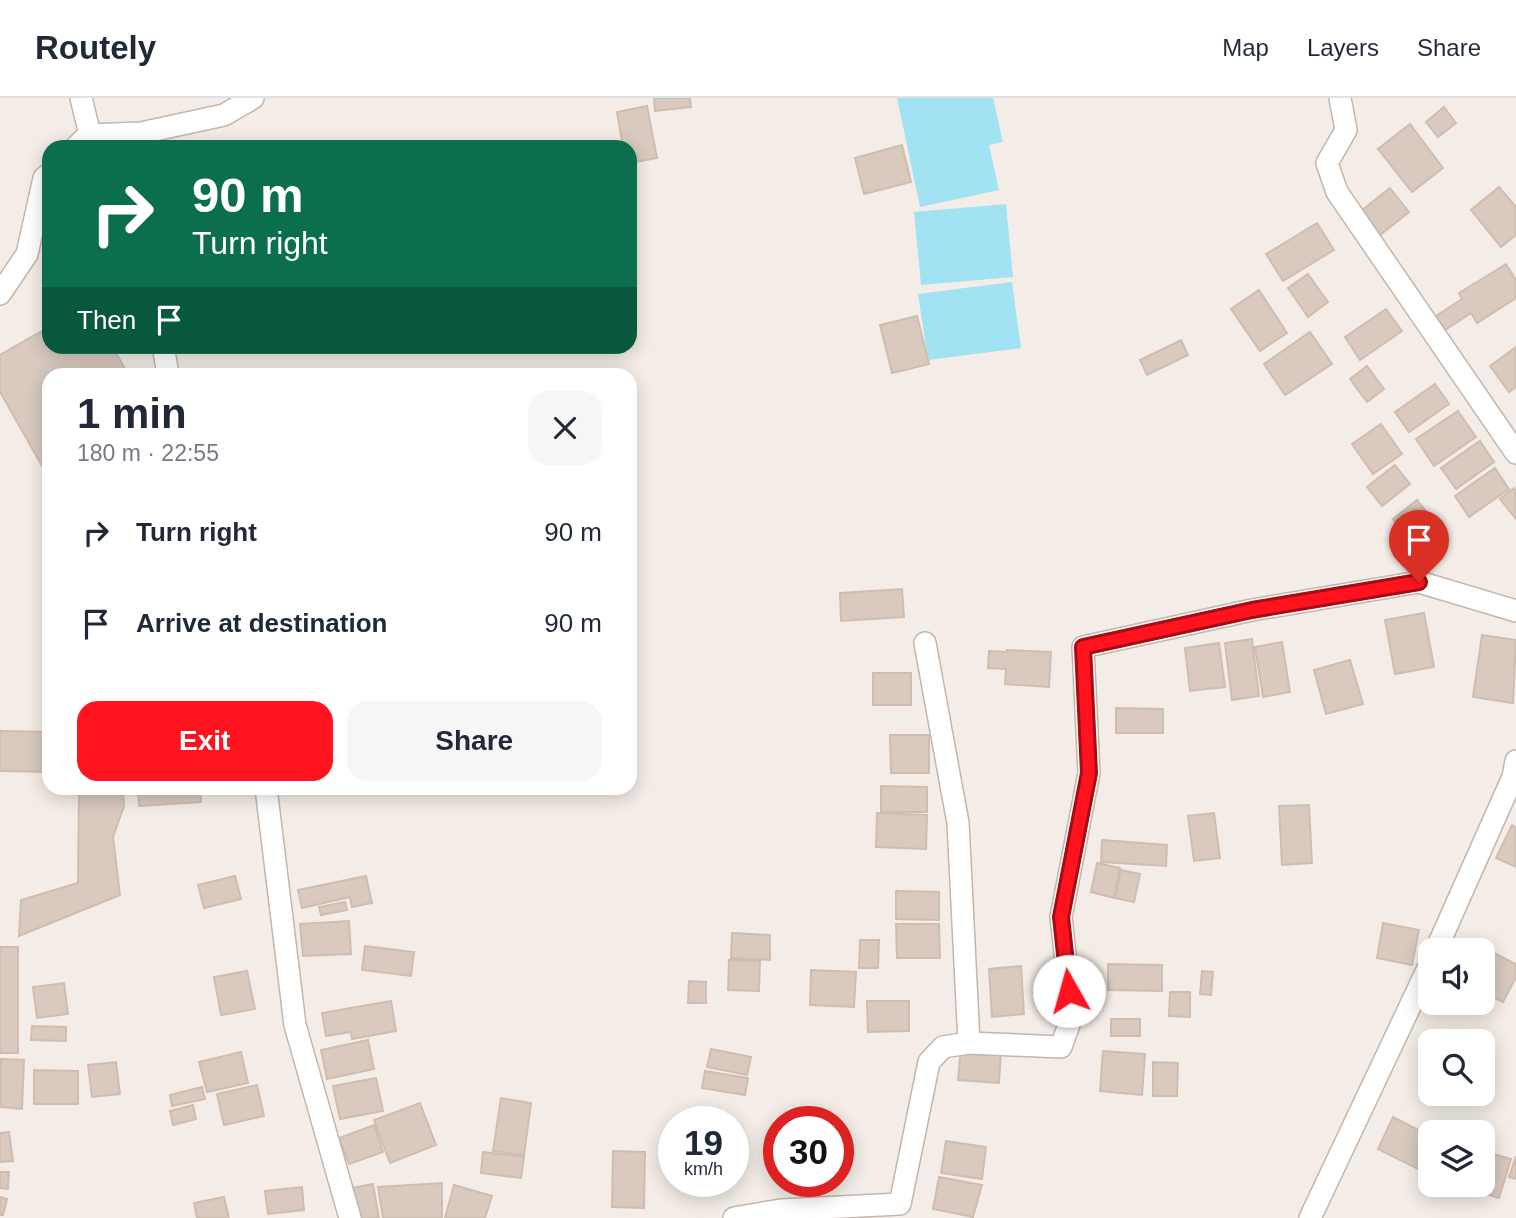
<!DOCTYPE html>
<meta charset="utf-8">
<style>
:root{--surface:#fff;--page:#f6f6f7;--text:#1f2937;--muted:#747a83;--line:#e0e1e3;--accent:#ff131f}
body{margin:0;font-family:Arial,sans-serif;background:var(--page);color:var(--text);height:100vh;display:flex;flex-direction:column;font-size:26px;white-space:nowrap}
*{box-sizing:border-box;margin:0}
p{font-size:23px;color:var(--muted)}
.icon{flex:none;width:38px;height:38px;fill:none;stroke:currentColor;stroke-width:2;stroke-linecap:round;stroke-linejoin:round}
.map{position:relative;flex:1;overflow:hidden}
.panel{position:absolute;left:42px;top:270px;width:595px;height:427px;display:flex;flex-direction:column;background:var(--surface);border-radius:21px;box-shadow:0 4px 18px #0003}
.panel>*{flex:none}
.banner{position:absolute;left:42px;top:42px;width:595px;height:214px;border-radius:21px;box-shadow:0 4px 18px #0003;background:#0b6e4f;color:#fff;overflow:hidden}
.fabs{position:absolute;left:1418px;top:840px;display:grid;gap:14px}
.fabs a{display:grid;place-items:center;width:77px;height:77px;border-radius:14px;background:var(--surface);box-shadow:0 4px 18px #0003;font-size:35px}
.speed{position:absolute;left:658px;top:1008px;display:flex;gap:14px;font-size:35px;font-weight:700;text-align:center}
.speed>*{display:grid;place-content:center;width:91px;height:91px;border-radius:50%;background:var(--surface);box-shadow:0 4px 18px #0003;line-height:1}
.speed small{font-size:18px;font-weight:400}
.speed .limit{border:10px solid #d22;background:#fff;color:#111}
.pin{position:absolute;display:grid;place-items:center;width:60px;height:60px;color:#fff;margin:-72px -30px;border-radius:50% 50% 50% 0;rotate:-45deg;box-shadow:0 0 7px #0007}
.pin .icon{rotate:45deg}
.me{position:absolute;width:77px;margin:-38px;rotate:353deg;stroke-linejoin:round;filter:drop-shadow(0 0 5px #0008)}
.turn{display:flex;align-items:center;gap:24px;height:147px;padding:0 35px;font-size:32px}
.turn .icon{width:91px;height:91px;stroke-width:2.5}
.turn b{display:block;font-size:49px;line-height:60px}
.then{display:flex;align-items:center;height:66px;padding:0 35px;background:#0003;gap:14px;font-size:26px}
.round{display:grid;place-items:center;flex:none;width:74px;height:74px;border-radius:21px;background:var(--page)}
.overview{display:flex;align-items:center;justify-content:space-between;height:119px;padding:0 35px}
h1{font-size:42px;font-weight:600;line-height:52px}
.button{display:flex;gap:14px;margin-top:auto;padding:14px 35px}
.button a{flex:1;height:80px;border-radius:21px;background:var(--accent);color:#fff;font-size:28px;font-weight:600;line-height:80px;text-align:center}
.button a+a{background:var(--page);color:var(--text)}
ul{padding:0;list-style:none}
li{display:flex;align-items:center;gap:21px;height:91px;padding:0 35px}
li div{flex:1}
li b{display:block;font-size:26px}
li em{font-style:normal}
header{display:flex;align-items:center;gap:42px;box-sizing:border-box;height:98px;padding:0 35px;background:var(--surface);border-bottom:2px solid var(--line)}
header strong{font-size:33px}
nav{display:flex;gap:38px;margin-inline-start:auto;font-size:24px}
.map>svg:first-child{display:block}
.water{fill:#a1e2f3}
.building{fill:#d9c9bf;stroke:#d1bdaf;stroke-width:2}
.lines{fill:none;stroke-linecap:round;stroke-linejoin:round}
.minor-casing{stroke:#c3b6ac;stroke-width:24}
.minor{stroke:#fff;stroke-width:21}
.route-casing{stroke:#a60c14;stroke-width:18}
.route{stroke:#ff131f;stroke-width:12}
</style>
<header>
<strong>Routely</strong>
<nav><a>Map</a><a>Layers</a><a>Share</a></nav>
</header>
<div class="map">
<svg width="1516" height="1120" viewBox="0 0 1516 1120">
<rect width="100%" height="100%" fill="#f4ede7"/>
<!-- water -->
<path class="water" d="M897,0H993L1003,44L989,47L999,92L920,109Z
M1006,106L1013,179L921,187L914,114Z
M1012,184L1021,250L928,262L918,196Z"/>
<!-- building -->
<path class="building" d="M654,0H690L691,9L655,13Z
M647,8L657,60L630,65V49H623L617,14Z
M1444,9L1456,25L1438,39L1426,24Z
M1410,26L1443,70L1412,94L1378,51Z
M149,38L151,49H115L114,43Z
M902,47L911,84L864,96L855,60Z
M1499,89L1516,109V137L1501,149L1471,112Z
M1390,90L1409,114L1375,141L1356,117Z
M1317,125L1334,152L1283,183L1266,156Z
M1506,166L1516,182V200L1477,225L1471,215L1445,232L1436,218L1462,201L1459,195Z
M1308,176L1328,204L1308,219L1288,190Z
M1259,192L1287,235L1260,253L1231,211Z
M1386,211L1402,233L1360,262L1345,239Z
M917,218L929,266L892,275L880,227Z
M49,229V248H112L128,276H49V380L0,294V257Z
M1310,234L1332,266L1285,297L1264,266Z
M1181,242L1188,257L1147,277L1140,262Z
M1516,249V289L1509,294L1490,268Z
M1367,268L1384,291L1367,304L1350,281Z
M1435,286L1449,306L1409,334L1395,314Z
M1458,313L1476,339L1434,368L1416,341Z
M1381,326L1402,356L1373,376L1352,346Z
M1480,343L1494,364L1456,391L1441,370Z
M1395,367L1410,386L1382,408L1367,389Z
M1495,370L1509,391L1469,419L1455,398Z
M1514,390L1516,393V421L1500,401Z
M1417,402L1443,434L1418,454L1393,421Z
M902,491L904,519L841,523L840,495Z
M1424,515L1434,569L1395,576L1385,522Z
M1482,537L1516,542L1513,605L1473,599Z
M1252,541L1259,598L1232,602L1225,545Z
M1282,544L1290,594L1263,599L1255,549Z
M1219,545L1225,589L1190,593L1185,550Z
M1007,552L1051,554L1049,589L1005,586L1006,571L988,570L989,553L1007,554Z
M1350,562L1363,606L1326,616L1314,572Z
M873,575H911V607H873Z
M1116,610L1163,611V635H1116Z
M0,633L49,634V674L0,673Z
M890,637H929V675H891Z
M881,688L927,689V714H881Z
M79,690H123L124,708L113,739L120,797L19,838L21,802L78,785Z
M138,690H200L201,704L139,708Z
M1309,707L1312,765L1282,767L1279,708Z
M877,715L927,717L926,751L876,749Z
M1214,715L1220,760L1194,763L1188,718Z
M1512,727L1516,730V769L1496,760Z
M1102,742L1167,747L1166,768L1101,764Z
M1097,765L1120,770L1114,800L1091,794Z
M1121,772L1140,776L1134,804L1115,800Z
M235,778L241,801L204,810L198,787Z
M366,778L372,805L352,809L350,799L302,810L298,792Z
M896,793L939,794V822L896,821Z
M345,804L347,812L321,817L319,809Z
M349,823L351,856L303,858L300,826Z
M1383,825L1419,832L1412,867L1377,860Z
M896,826H939L940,860H897Z
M732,835L770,837V862L731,860Z
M860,842H879L878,870H859Z
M1472,844L1516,866V879L1503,904L1482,894V852H1468Z
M365,848L414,854L411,878L362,872Z
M0,849H18V955H0Z
M729,862L760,863L759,893L728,892Z
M1108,866L1162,867V893L1108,892Z
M1021,868L1024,916L992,919L989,871Z
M811,872L856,874L854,909L810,907Z
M247,873L255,911L221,917L214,879Z
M1202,873L1213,874L1211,897L1200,896Z
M689,883L706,884V905H688Z
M64,885L68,916L37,920L33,889Z
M1170,894H1190V919L1169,918Z
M391,903L396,933L352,941L351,934L326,938L322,915Z
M867,903H909V933L868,934Z
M1111,921H1140V938H1111Z
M32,928L66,929V943L31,942Z
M368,942L374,971L327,981L321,952Z
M961,949L1001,952L999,985L958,982Z
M711,951L751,959L747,977L707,969Z
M1103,953L1145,956L1142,997L1100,993Z
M241,954L248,985L207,994L199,964Z
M1,961L24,962L22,1011L0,1009Z
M116,964L120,996L92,999L88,967Z
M1153,964L1178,965L1177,998H1153Z
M34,972L78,973V1006H34Z
M705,973L748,980L745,997L702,990Z
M376,980L383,1013L340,1021L333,988Z
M257,987L264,1018L224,1027L217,996Z
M202,989L205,1001L172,1008L170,997Z
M501,1000L531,1005L524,1057L493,1053Z
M420,1005L436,1047L390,1065L374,1022Z
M193,1007L196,1021L173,1027L170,1013Z
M1393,1019L1430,1038V1056L1422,1073L1378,1051Z
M374,1027L383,1054L349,1066L339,1040Z
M9,1034L13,1063L0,1064V1035Z
M946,1043L986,1049L982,1081L941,1075Z
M613,1053L645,1054L644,1110L612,1109Z
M1482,1053L1511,1061L1499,1100L1470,1091L1472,1087H1482Z
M483,1054L524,1059L521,1080L481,1075Z
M1516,1058V1081L1509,1079Z
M0,1074H9L8,1091L0,1090Z
M939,1079L982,1087L973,1119L933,1111Z
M442,1085V1120H383L378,1089Z
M373,1086L379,1120H357L352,1090Z
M454,1087L492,1098L485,1120H445Z
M302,1089L304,1112L268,1116L265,1093Z
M0,1099L7,1101L3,1117H0Z
M224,1099L229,1120H197L194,1105Z"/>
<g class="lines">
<!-- minor casing -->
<g class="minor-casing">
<path id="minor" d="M81,0L93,49
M1340,0L1346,32L1327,65L1337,94L1516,355
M76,49L88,37L141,35L224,17L253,0
M0,196L27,156L44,80L49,76
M163,248L168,276
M925,545L958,725L969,945
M266,690L295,927L350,1120
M1436,852L1513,679L1516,663
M734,1120L781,1112L900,1106L929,964L943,949L969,945L1061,949L1072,918L1061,819L1089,675L1083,549L1252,512L1419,484L1516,513
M1310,1120L1430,866"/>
</g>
<!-- minor -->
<use href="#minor" class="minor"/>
</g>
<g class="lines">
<!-- route casing -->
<g class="route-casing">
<path id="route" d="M1069,893L1061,819L1089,675L1083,549L1252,512L1419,484"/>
</g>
<!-- route -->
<use href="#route" class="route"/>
</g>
</svg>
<div class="fabs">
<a><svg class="icon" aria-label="sound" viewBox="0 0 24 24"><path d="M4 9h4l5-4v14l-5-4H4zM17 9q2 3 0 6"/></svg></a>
<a><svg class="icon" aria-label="search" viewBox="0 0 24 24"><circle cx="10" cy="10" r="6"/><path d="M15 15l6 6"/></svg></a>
<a><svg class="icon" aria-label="layers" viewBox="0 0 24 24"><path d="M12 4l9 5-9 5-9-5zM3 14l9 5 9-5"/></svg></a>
</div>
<div class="speed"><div>19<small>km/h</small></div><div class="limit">30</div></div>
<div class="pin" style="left:1419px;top:484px;background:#d93025"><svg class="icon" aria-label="arrive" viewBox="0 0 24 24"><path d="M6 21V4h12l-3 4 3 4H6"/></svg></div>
<svg class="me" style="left:1069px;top:893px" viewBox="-20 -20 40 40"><circle r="19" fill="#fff"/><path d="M0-13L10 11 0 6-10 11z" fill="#ff131f"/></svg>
<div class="banner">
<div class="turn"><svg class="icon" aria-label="right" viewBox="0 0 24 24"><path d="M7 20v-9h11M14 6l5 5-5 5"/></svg><div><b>90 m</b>Turn right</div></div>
<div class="then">Then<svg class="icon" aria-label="arrive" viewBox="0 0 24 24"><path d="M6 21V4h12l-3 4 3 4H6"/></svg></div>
</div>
<section class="panel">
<div class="overview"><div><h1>1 min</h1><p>180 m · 22:55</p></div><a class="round"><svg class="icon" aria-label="close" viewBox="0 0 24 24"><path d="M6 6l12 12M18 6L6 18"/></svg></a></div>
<ul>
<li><svg class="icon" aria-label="right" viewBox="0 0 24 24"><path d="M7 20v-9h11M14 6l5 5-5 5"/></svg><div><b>Turn right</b></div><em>90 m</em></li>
<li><svg class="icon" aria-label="arrive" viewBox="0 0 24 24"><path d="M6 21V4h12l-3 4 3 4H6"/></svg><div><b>Arrive at destination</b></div><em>90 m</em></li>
</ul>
<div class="button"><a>Exit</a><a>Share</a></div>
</section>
</div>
